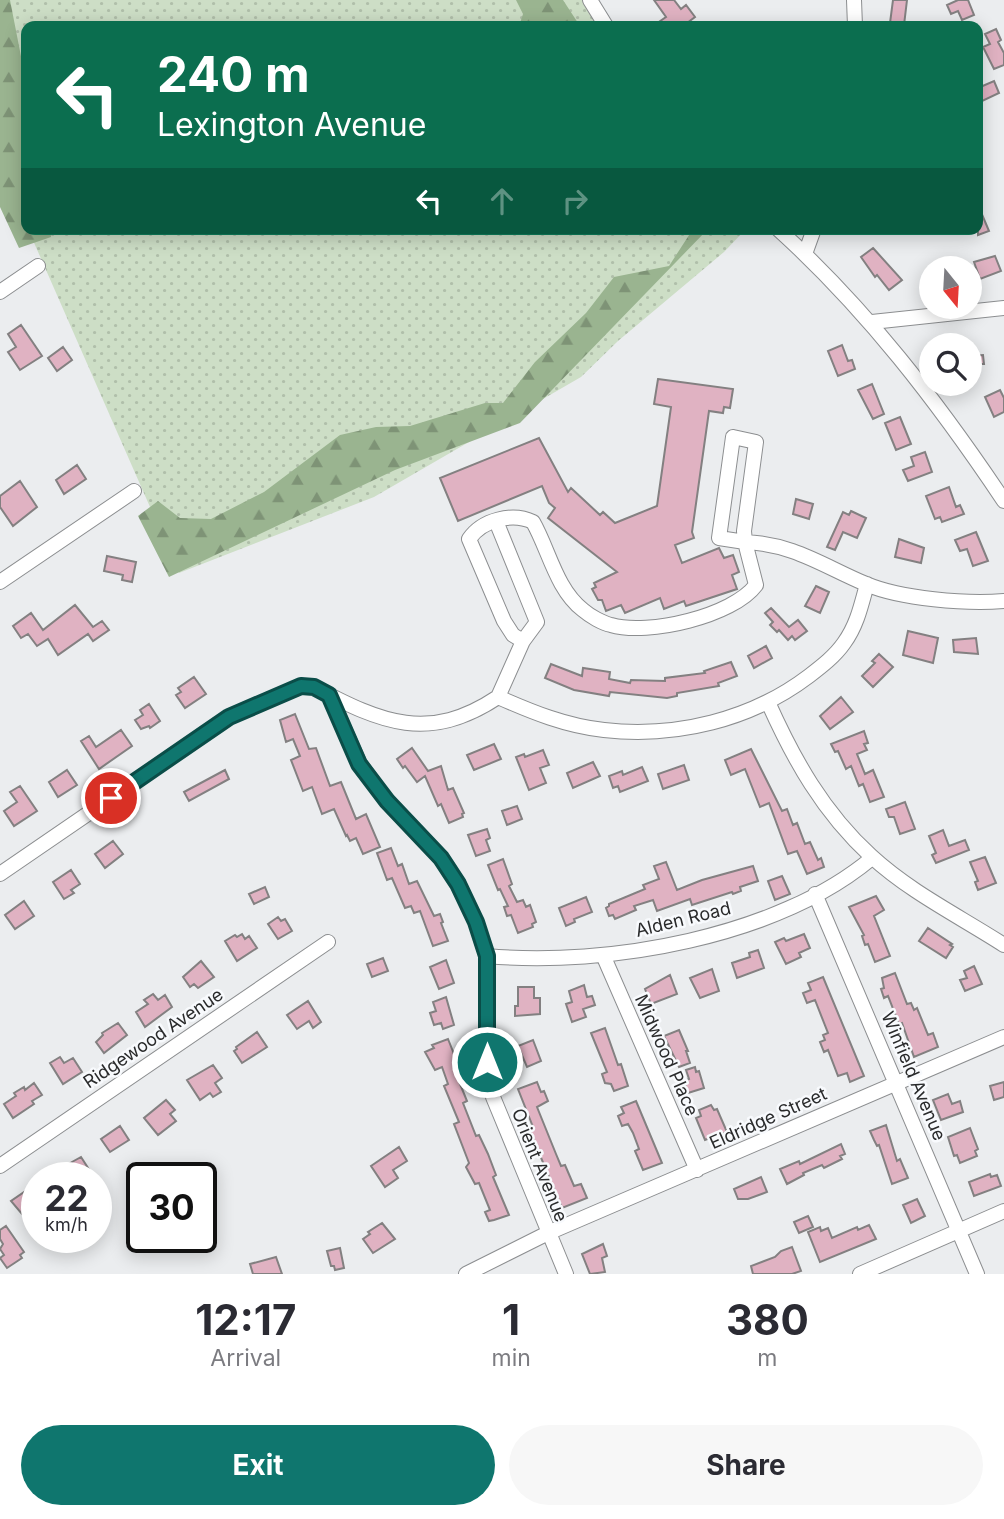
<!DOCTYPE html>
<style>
:root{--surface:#fff;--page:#f7f7f7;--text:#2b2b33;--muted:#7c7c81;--accent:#0f766e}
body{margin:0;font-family:Inter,sans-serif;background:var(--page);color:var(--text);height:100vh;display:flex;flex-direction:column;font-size:26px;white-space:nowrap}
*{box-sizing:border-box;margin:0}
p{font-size:23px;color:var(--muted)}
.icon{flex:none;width:38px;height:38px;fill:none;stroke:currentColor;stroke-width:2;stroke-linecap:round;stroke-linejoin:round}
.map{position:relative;height:1274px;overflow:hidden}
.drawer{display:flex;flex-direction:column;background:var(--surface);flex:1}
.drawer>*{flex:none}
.guide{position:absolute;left:21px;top:21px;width:962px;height:214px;border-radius:14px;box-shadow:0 4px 18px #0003;background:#0b6e4f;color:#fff;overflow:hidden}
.needle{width:46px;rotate:162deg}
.tools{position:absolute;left:919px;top:256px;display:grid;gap:14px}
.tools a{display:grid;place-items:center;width:63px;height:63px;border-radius:50%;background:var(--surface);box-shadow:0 4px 18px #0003;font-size:35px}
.speed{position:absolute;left:21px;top:1162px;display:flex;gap:14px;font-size:35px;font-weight:700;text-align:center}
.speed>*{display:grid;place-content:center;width:91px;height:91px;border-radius:50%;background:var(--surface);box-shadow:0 4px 18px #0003;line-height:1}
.speed small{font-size:18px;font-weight:400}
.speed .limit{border:4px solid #111;border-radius:10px;background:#fff;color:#111}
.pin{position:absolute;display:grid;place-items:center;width:60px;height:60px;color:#fff;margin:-30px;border:4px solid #fff;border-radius:50%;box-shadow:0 2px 7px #0007}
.me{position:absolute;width:77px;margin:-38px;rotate:0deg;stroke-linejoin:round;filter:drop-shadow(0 0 5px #0008)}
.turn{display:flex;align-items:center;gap:24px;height:147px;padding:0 21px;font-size:32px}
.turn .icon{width:91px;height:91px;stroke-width:2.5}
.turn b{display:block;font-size:49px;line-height:60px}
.lanes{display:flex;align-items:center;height:66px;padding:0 21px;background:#0003;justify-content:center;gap:35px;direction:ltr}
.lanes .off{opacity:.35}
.eta{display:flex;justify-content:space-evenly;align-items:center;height:119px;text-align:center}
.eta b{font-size:42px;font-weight:700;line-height:49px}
.cta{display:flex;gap:14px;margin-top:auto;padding:14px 21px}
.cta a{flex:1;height:80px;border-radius:42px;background:var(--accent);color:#fff;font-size:28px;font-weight:700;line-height:80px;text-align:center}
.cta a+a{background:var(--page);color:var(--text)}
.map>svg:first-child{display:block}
.grass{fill:url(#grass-dots)}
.forest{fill:url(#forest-firs)}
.building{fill:#e0b2c2;stroke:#838081;stroke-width:2}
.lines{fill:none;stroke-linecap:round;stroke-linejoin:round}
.minor-casing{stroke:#8c8e90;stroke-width:16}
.minor{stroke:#fff;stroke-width:14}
.route-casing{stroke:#0a4d48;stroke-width:18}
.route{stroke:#0f766e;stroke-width:12}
.labels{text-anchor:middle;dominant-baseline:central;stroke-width:5;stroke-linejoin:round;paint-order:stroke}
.street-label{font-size:18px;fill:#2a2b2c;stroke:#f8fafd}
</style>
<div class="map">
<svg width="1004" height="1274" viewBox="0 0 1004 1274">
<defs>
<pattern id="grass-dots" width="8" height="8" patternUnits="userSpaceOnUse" patternTransform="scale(1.75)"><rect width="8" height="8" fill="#cddec6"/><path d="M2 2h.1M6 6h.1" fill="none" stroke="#b0bfaa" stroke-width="1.8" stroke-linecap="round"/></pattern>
<pattern id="forest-firs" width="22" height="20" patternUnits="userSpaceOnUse" patternTransform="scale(1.75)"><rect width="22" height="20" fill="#9ab490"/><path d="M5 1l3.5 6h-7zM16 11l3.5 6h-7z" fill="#7e9376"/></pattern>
</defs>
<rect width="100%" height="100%" fill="#ebedef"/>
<!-- grass -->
<path class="grass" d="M0,0H584L599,26H26V225Z
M28,229H746L724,252L618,341L581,377L374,497L179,573Z"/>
<!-- forest -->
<path class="forest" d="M0,0H10L26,82V229H50L51,237L19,248L0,207Z
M516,0H563L580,26H519L523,14Z
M693,229H708L520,423L395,470L169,577L138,516L158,501L180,518L211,519L264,492L340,435L376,427L410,426L485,403H503L535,362L586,313L614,277L669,266Z"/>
<!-- building -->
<path class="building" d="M654,0H674L681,9L686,5L695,17L683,26H653L666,17Z
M893,0H907L904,25L890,23Z
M958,0H968L974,15L962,20L958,11L951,14L947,5Z
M996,29L1001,40L998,42L1004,53V65L994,69L983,47L990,44L985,34Z
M994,81L999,93L978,103V88Z
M978,205L989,231L978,235Z
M873,248L902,280L889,290L877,275L875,277L861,257Z
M995,256L1001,271L980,279L974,262Z
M21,325L42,356L20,370L8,352L16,347L8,334Z
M842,345L848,361L852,360L855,369L838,376L828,351Z
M63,347L72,360L57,371L48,358Z
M983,355L984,364H979V368L970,369V356Z
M658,379L733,389L730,408L724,407L723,413L709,411L692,532L694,538L675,545L682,563L719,548L724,558L733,555L739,572L732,575L737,589L686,606L684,601L664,609L660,598L625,613L621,605L606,611L602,600H598L592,589L596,587L594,583L617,572L548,518L555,508L549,503L542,486L458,521L440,478L539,438L568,492L571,488L600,515L603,512L615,523L657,506L671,407L654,404Z
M872,384L884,414L873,419L858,390Z
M1000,390L1004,398V412L994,417L985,397Z
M900,417L911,444L896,450L885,423Z
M925,452L932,472L908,481L903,470L914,466L911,457Z
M77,465L86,479L64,494L56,480Z
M20,481L37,507L13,526L0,507V496Z
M949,487L956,507L960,505L964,514L942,522L940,517L935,519L926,496Z
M796,499L813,504L809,519L793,514Z
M851,511L866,518L857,538L843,532L835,550L827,547L843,512L849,515Z
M976,532L988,561L973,566L967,549L960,551L955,540Z
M899,539L924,548L921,563L895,557Z
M107,556L136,562L132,582L122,580L123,575L104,571Z
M816,586L829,592L820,613L805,606Z
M75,605L93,627L102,621L109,630L93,641L88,634L58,655L48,639L37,646L28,634L21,638L13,626L31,613L43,630Z
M771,608L789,627L798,620L807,631L795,640L792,636L788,640L779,630L777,632L770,625L773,622L765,613Z
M908,631L938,638L933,663L903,655Z
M976,638L978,654L954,652L953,640Z
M766,646L772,658L754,668L748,656Z
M879,654L893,667L873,687L862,676L875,663L872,661Z
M731,662L737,676L718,683L719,686L677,693V696L667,698L610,692L609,696L574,690L545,678L551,664L582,676L583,668L610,672L609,679L630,683L631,680L665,681V678L705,673L704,671Z
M194,677L206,694L185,708L176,695L181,692L178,688Z
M841,697L853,712L830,729L820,716Z
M149,704L160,721L150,728L149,726L141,729L135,720L143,715L140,710Z
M295,714L309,749L316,748L330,786L341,782L356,819L366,814L380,847L363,854L356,838L350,841L347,835L346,836L334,809L322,814L312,787L303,791L291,760L300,756L293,739L286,742L280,720Z
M121,730L132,746L99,769L81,741L89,736L96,747Z
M864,731L868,743L864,744L867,750L857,754L865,774L873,770L884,797L870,802L863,784L859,786L851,766L846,769L838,751L835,752L831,744Z
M494,744L501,759L474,770L467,755Z
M412,748L428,771L441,766L448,790L453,788L464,813L462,814L463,817L449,823L441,804L438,806L425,776L417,782L405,766L403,768L397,759Z
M751,749L782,811L787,809L793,825L797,823L805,844L810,842L818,860L821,858L824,867L807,874L797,851L788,854L769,803L760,807L745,769L731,775L725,760Z
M543,750L549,765L540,768L546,783L529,790L516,757L524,754L525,757Z
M593,762L600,776L573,788L567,773Z
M684,765L689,780L663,789L658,774Z
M642,767L648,781L620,792L618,786L613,788L609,776L622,771L623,775Z
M67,770L77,785L58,797L49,782Z
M225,770L229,779L189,801L184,792Z
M20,786L37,811L14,826L4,811L17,802L10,792Z
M905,802L915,829L900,834L894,817H889L886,809Z
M517,806L522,819L507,825L502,811Z
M487,829L490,838L486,840L490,851L476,856L468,835Z
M943,830L949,846L965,840L969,850L936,863L932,855L936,853L929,836Z
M113,841L123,854L105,868L95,854Z
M391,848L398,866L402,864L409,884L417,881L434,916L440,914L443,922L441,923L448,941L433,946L420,911L414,913L411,906L405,908L392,878L387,880L377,853Z
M985,857L996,883L978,890L975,882L978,881L970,862Z
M503,859L512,884L509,886L517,902L523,900L526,907L530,905L536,922L532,924L533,927L518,933L511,915L507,916L504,907L508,906L500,889L498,890L488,865Z
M666,862L677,890L702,880L753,866L758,881L740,887L741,891L733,894L732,892L692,905L690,899L657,911L653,900L634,906L636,910L615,919L613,915L609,916L606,908L609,906V904L645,889L643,885L659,879L654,866Z
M71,870L80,884L71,890L74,893L64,899L53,882Z
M782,876L790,894L775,900L768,881Z
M265,887L269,897L254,904L249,894Z
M876,896L884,910L874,916L890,956L875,962L868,944L865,945L862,936L864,935L849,907Z
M586,897L592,912L574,919L575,922L566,926L559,908Z
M24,901L34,916L15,929L5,915Z
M278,917L281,921L285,919L292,931L278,939L268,924Z
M928,928L952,944L950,945L953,947L946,958L919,941Z
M242,934L245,939L249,936L257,948L237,961L225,941L235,935L237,937Z
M804,934L810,948L799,953L801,957L786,964L775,942L784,938L786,941Z
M758,950L764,968L737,978L732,963L750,957L749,953Z
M383,958L388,971L372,977L367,964Z
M446,960L454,983L439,989L430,967Z
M201,961L214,977L198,988L194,984L190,987L183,977Z
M974,966L982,984L965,991L960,980L967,978L964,971Z
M712,969L719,991L700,998L690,978Z
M895,973L907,1004L911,1003L914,1010L917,1008L928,1035L933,1033L938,1047L914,1057L902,1023L899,1024L888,996L884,998L881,989L884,988L882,978Z
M670,975L677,994L651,1004L645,989Z
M823,977L864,1076L850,1082L847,1073L838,1076L828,1050L824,1052L820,1042L825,1040L823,1035L828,1033L815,1000L807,1003L803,993L811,990L808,983Z
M584,985L587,997L592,996L595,1005L583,1009L586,1017L572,1022L566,1004L572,1002L569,991Z
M518,987H534V998H540V1014L515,1016V1006H518Z
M153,994L158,1000L165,995L172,1007L145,1027L136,1012L148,1004L144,1000Z
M446,997L454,1025L443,1029L441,1023L434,1025L430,1013L436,1011L433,1002Z
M308,1001L321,1022L313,1028L309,1021L297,1029L287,1015Z
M118,1023L127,1035L104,1053L96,1042L103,1035L102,1033Z
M605,1028L618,1065L621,1064L628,1086L614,1091L611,1084L605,1083L602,1074L607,1072L591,1033Z
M679,1030L688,1051H686L690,1063L679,1067L664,1036Z
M257,1032L267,1047L242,1063L234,1051L237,1049L236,1047Z
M448,1039L456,1059L459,1057L462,1066L454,1069L467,1101L463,1103L476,1136L479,1135L488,1154L496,1175L493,1177L509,1215L494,1220L489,1221L485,1212L490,1210L479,1183L475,1184L466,1167L469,1163L454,1124L459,1122L444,1086L448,1084L442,1067L435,1070L425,1052L434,1048L432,1045Z
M533,1040L541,1061L527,1067L518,1046Z
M60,1057L64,1063L73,1058L82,1072L63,1084L50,1063Z
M213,1065L222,1078L215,1083L221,1092L213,1097L210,1093L200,1100L187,1080Z
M695,1067L696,1072L699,1071L704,1088L688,1093L684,1081L689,1079L686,1070Z
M537,1082L541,1092L544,1091L548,1101L537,1107L556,1154L561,1166L565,1165L574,1186L581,1184L587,1198L562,1208L529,1129L533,1127L518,1089Z
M1004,1082V1097L994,1100L990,1086Z
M34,1083L42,1095L32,1101L34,1104L13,1118L4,1104L16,1096L14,1093L24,1087L25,1090Z
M948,1094L952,1104L960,1101L963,1112L941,1120L933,1100Z
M166,1100L175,1110L170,1114L176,1121L158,1135L144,1118Z
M636,1101L662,1163L643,1170L635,1151L639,1149L633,1133L628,1124L622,1126L618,1116L624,1113L621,1107Z
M711,1105L714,1110L717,1109L727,1132L705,1140L696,1118L701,1116L699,1110Z
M886,1125L897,1161L900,1159L908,1178L892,1184L879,1145L877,1146L874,1140L870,1131Z
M120,1126L129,1140L110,1152L101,1139Z
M970,1128L978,1149L975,1151L977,1156L960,1163L957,1155L954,1156L948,1137Z
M841,1144L845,1154L840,1156L842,1159L824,1168L822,1165L803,1173L804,1175L787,1184L780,1169L799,1161L800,1164Z
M399,1147L407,1161L393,1170L398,1178L385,1187L371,1166Z
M81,1157L90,1171L78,1178H58L54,1172Z
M990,1174L991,1177L997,1175L1001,1186L974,1196L969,1182Z
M761,1177L767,1192L748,1199H738L734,1189Z
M33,1186L37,1192V1214L27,1220L11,1201Z
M917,1199L925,1216L911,1223L903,1205Z
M808,1216L813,1227L799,1233L794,1222Z
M382,1223L395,1239L373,1253L363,1239L370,1234L368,1232Z
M869,1225L876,1239L820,1262L808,1232L820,1227L821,1231L828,1228L832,1238L857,1227L858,1230Z
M6,1226L24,1252L20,1255L22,1258L7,1268L0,1258L4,1255L0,1249L3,1244L0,1239V1230Z
M603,1244L607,1256L602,1258L605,1272L590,1274L582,1254Z
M792,1247L801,1271L792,1274H753L751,1266L775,1257L781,1251Z
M340,1248L344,1268L335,1270L334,1266H331L327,1251Z
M276,1257L282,1274H253L250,1264Z"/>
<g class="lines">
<!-- minor casing -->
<g class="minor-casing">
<path id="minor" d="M590,0L606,26
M854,0L855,26
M778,229C867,310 937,401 1004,501
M805,254L814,229
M0,292L38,266
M872,322L1004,308
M733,437L756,442L744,531L745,542L719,538Z
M496,521L537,622L523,641L498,697
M0,582L134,491
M523,641L513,635L504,621L469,539C482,520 512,512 533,522C549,550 556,589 583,610C590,616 602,623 611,625C648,636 733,616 756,585L745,542C794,544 823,566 866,584C901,599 966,604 1004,601
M329,695L360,764L387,801L441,858L458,884L476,922L487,956V1062L493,1097L566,1274
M768,702C794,760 823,812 871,856C910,892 959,916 1004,945
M0,874L229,717L301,686L314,687C382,723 429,743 498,697C532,712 566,726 604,730C676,738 751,720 809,676C822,666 835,656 844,643C857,625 861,606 867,584
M815,894L977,1274
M603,955L697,1170
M487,956C607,967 778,937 872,858
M0,1166L328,942
M466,1274L548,1233L1004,1037
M860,1274L1004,1211"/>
</g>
<!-- minor -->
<use href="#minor" class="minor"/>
</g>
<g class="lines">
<!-- route casing -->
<g class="route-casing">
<path id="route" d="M111,798L229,717L301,686L314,687L329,695L359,764L387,801L441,858L458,884L476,922L487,956V1062"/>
</g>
<!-- route -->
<use href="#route" class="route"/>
</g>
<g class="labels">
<!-- street labels -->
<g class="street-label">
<text transform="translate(683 919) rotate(-14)">Alden Road</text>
<text transform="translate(153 1038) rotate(-34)">Ridgewood Avenue</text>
<text transform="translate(667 1055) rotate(66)">Midwood Place</text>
<text transform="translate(914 1076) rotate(67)">Winfield Avenue</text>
<text transform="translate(768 1118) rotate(-24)">Eldridge Street</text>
<text transform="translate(540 1165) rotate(68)">Orient Avenue</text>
</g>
</g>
</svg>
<div class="tools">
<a><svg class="needle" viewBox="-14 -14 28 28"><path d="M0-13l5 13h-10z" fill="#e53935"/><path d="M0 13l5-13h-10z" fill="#7c7c81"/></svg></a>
<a><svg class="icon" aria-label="search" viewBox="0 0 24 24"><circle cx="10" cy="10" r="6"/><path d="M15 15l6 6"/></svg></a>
</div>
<div class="speed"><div>22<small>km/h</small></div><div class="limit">30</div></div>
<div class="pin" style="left:111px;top:798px;background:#d93025"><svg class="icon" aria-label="arrive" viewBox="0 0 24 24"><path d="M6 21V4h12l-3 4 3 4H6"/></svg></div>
<svg class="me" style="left:487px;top:1062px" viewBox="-20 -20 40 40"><circle r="17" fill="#0f766e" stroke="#fff" stroke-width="3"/><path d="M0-11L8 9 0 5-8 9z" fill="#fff"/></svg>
<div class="guide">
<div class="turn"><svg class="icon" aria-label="left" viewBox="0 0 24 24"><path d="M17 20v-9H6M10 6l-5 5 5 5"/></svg><div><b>240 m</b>Lexington Avenue</div></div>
<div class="lanes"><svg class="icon" aria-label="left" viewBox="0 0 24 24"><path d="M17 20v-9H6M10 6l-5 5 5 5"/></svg><svg class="icon off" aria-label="ahead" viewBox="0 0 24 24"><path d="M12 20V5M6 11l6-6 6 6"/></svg><svg class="icon off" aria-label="right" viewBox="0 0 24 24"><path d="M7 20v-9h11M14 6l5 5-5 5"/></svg></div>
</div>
</div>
<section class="drawer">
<div class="eta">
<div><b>12:17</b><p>Arrival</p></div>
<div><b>1</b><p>min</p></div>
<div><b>380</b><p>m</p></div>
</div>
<div class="cta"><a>Exit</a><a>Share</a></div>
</section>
